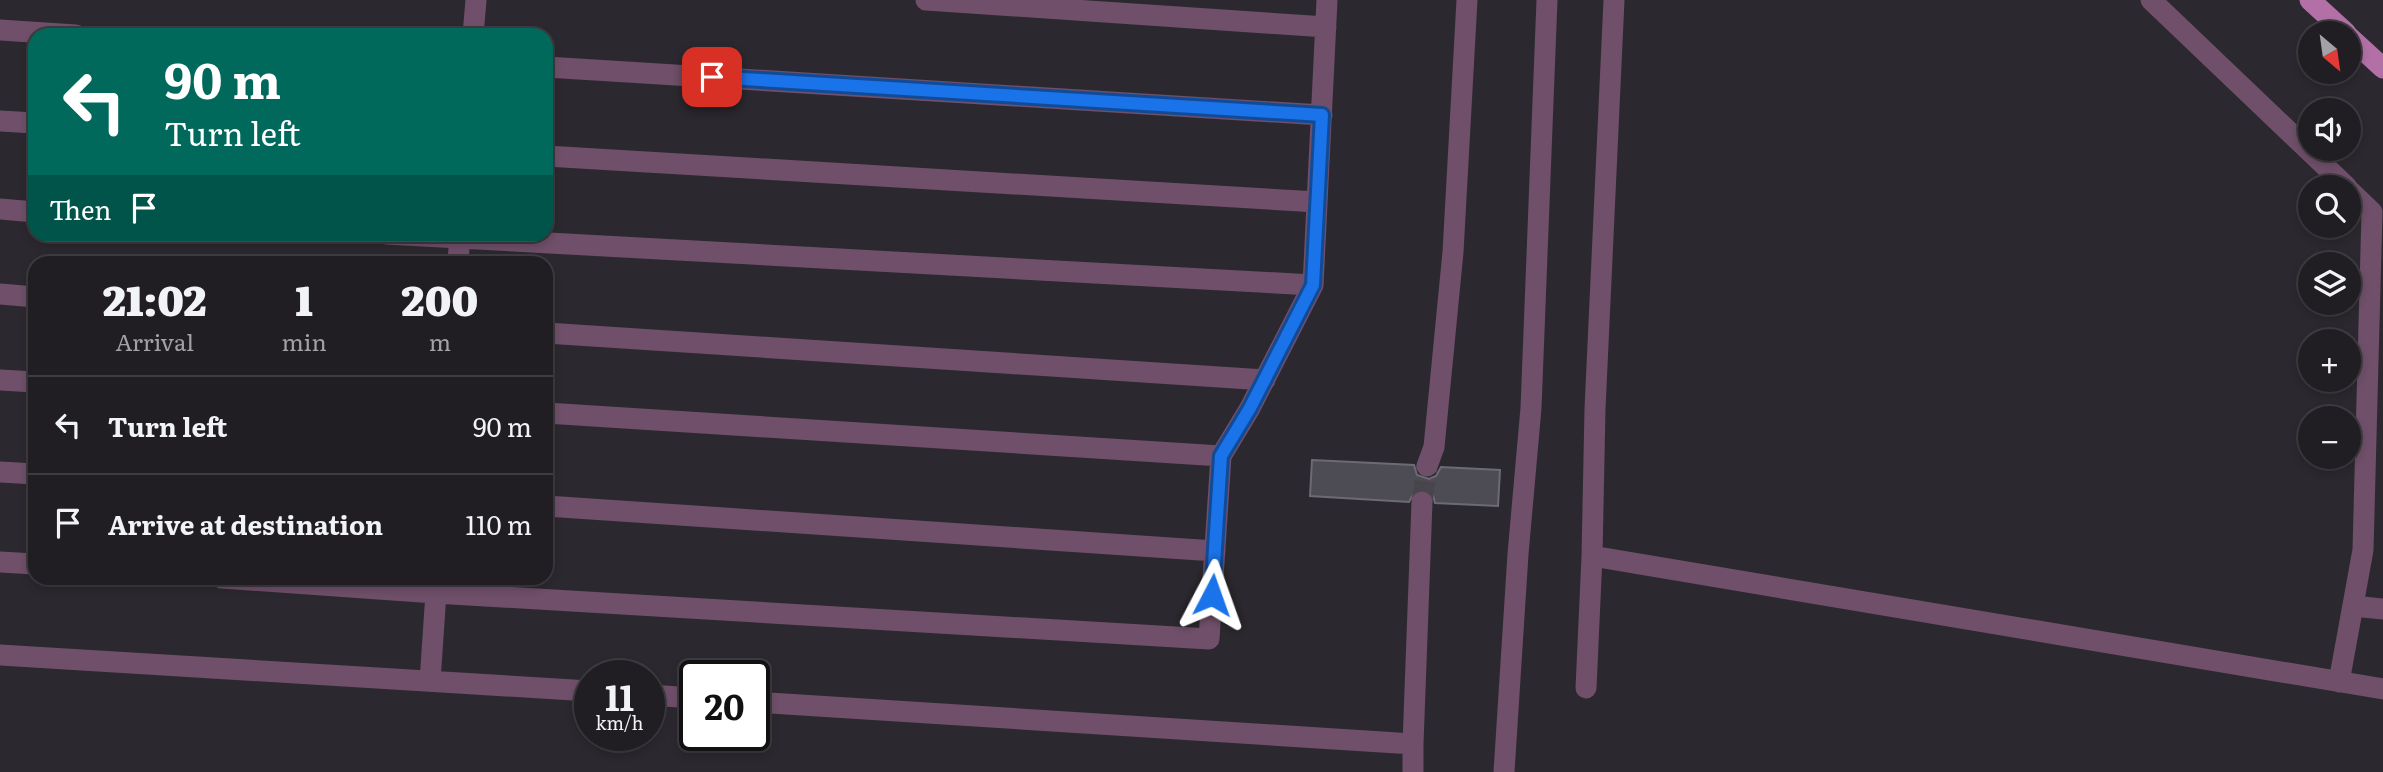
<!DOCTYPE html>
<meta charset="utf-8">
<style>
:root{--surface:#211e23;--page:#2d2b30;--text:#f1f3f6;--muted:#a2a2a6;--line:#3e3c41}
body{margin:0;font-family:Literata,serif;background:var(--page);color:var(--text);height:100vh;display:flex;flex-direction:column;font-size:26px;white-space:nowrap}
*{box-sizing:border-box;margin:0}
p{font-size:23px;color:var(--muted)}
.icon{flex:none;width:38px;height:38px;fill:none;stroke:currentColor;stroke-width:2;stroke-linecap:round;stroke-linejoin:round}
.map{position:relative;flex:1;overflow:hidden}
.side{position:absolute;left:28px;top:256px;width:525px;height:329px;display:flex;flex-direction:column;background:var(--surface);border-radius:21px;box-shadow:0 4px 10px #0003,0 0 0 2px var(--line)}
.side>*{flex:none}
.top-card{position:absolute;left:28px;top:28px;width:525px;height:214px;border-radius:21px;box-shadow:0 4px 10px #0003,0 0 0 2px var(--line);background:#00695c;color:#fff;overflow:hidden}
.needle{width:46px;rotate:151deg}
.buttons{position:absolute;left:2298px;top:21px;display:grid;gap:14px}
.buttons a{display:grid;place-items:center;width:63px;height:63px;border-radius:50%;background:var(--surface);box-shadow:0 4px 10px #0003,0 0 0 2px var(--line);font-size:35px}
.speed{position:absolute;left:574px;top:660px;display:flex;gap:14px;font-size:35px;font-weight:700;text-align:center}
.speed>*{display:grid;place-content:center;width:91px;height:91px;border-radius:50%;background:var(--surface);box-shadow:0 4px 10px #0003,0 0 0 2px var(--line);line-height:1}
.speed small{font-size:18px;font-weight:400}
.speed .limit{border:4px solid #111;border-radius:10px;background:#fff;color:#111}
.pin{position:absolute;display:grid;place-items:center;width:60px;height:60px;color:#fff;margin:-30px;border-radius:14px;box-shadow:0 4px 10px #0006}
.me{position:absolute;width:77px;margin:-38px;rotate:4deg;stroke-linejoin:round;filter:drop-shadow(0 0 5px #0008)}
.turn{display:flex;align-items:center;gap:24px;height:147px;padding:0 21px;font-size:32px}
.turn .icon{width:91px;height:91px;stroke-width:2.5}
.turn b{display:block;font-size:49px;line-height:60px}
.then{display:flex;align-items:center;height:66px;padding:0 21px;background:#0003;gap:14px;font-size:26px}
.eta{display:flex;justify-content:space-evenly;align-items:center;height:119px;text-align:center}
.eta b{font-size:42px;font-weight:800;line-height:49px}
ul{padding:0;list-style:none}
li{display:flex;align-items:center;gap:21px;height:98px;padding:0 21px;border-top:2px solid var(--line)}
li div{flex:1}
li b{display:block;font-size:26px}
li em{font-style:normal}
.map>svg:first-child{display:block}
.building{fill:#4d4c54;stroke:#6c6b74;stroke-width:2}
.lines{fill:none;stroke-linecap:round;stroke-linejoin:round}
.minor-tunnel{stroke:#49454c;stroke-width:21;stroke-dasharray:21 10;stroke-linecap:butt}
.minor{stroke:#6f4f69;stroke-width:21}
.major{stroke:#b270a7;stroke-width:21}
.route-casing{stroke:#114b97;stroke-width:18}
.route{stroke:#1a73e8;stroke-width:12}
</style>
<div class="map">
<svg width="2383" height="772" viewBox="0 0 2383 772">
<rect width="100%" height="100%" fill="#2c282f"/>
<!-- building -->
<path class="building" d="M1312,460L1414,465L1417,475L1429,479L1436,476L1441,467L1500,470L1498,506L1435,503L1433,495L1423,489L1415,491L1409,502L1310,496Z"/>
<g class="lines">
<!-- minor-tunnel -->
<path class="minor-tunnel" d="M1422,502L1427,466"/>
<!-- minor -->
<path class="minor" d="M926,0L1326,27
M1614,0L1595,409L1592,556L2383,689
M2151,0L2347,187
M0,30L76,35
M473,35L476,0
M546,67L1322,115
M0,121L35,123
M546,156L1317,202
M0,209L35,212
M386,234L1313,285
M458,262L460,234
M0,294L35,297
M546,333L1265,380
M0,380L35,382
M546,413L1221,456
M1427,466L1434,447L1453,252L1467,0
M0,472L35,474
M546,506L1215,551
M0,562L35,564
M222,578L435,593L1209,639L1221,456L1250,408L1313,285L1327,0
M2353,606L2383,609
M0,655L590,691
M430,681L437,578
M2339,682L2363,550L2372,212L2348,189
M1586,688L1592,556
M649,695L695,698
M754,702L1413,744L1422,502
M1413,772V744
M1504,772L1518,554L1531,408L1547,0"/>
<!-- major -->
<path class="major" d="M2310,0L2346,33
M2348,36L2383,68"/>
</g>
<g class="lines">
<!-- route casing -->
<g class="route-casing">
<path id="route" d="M712,77L1322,115L1313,285L1250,408L1221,456L1212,595"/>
</g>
<!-- route -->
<use href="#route" class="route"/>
</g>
</svg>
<div class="buttons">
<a><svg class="needle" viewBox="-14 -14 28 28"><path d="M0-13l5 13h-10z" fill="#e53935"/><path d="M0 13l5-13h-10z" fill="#a2a2a6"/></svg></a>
<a><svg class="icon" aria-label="sound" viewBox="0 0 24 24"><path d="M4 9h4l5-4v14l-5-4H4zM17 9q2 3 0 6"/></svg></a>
<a><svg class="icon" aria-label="search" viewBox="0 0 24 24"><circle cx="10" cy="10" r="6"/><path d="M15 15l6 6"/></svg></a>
<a><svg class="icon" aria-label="layers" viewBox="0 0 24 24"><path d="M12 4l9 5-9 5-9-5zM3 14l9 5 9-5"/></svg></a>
<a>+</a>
<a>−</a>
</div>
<div class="speed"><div>11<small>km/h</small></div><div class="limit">20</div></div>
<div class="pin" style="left:712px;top:77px;background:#d93025"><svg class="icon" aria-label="arrive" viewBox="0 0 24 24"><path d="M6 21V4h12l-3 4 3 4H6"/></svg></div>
<svg class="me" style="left:1212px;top:595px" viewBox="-20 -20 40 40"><path d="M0-17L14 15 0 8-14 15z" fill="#1a73e8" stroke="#fff" stroke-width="4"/></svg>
<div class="top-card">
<div class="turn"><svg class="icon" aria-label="left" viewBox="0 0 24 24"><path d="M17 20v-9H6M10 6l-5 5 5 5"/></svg><div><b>90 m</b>Turn left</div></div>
<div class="then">Then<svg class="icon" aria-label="arrive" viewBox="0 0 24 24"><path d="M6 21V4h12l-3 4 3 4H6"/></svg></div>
</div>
<section class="side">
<div class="eta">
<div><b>21:02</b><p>Arrival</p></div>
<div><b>1</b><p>min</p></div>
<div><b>200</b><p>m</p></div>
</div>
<ul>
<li><svg class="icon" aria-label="left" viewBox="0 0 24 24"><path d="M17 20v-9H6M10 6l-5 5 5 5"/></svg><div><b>Turn left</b></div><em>90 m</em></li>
<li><svg class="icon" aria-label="arrive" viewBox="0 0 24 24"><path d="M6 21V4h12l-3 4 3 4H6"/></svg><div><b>Arrive at destination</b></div><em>110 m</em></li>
</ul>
</section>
</div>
